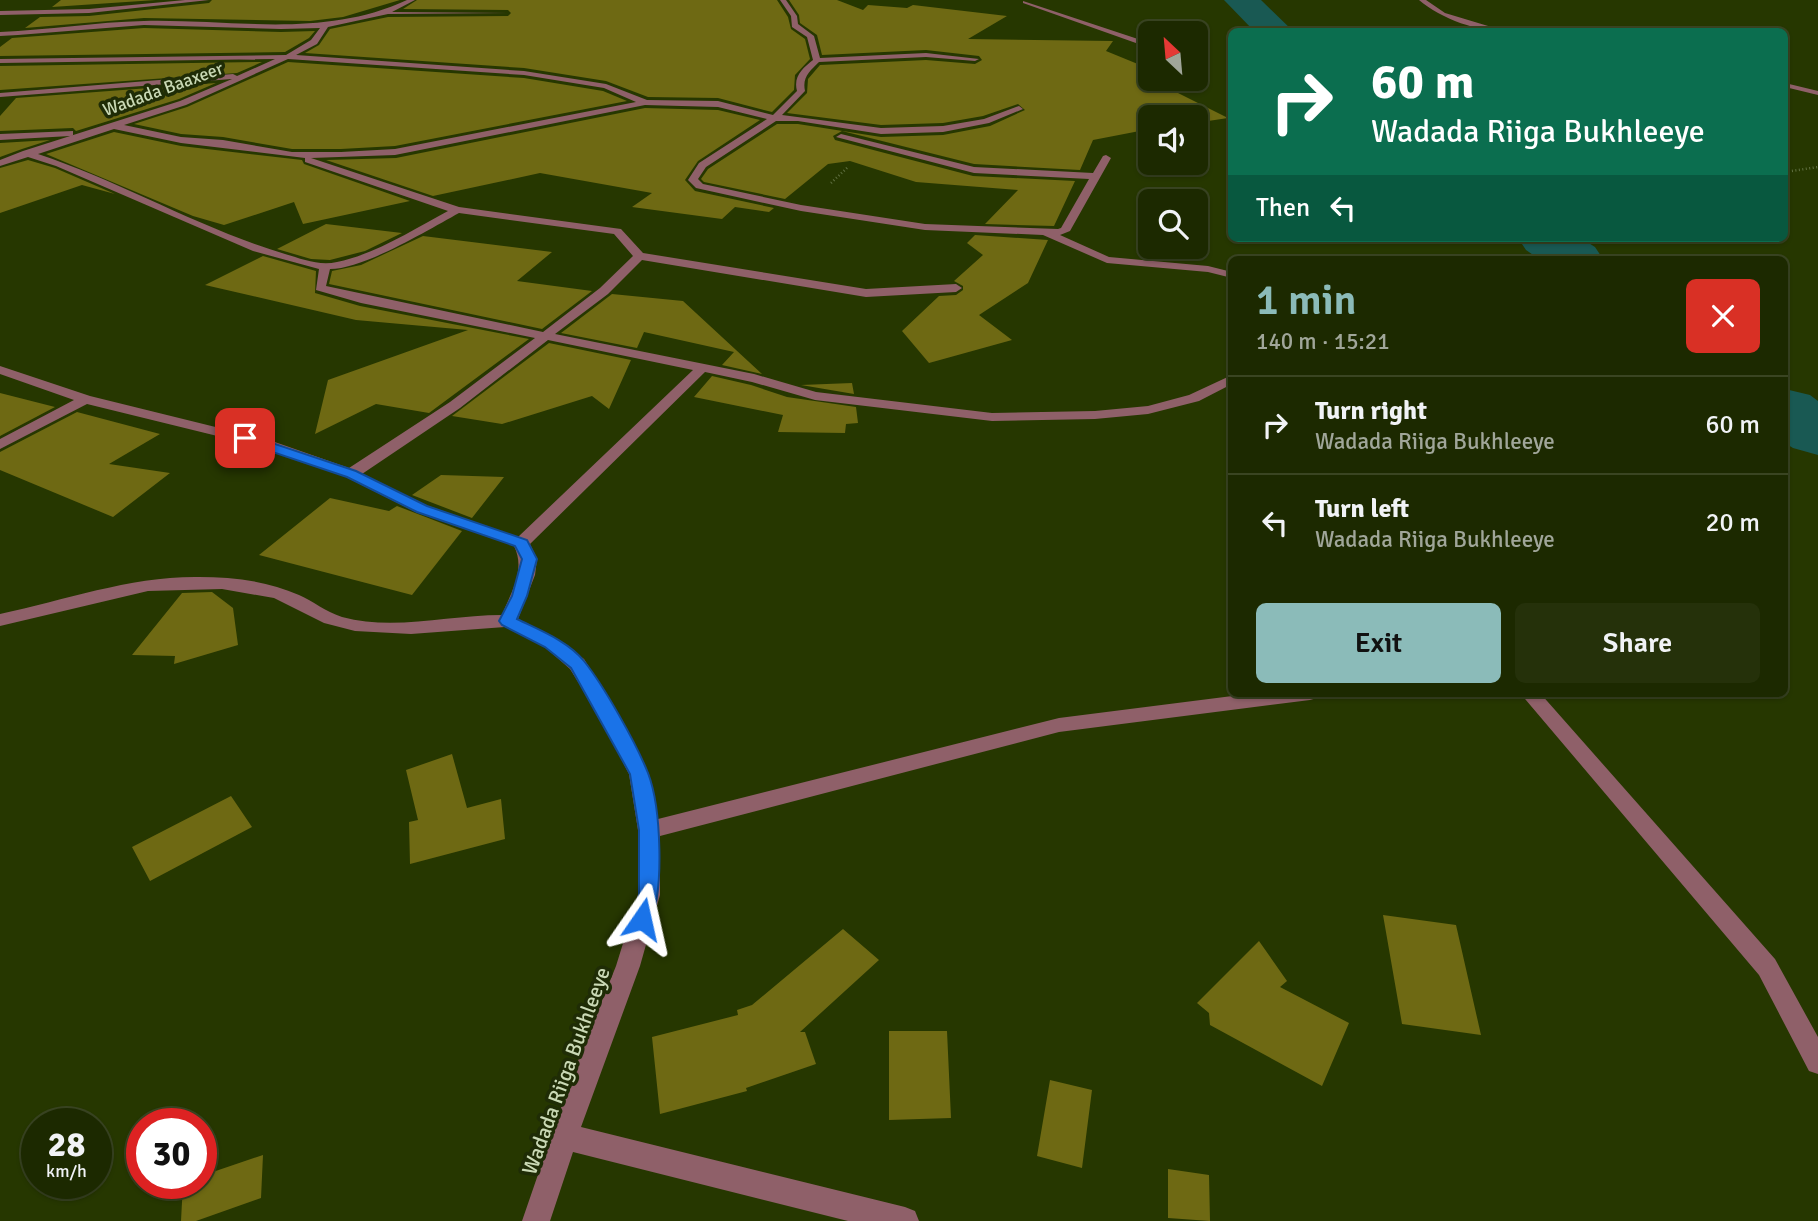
<!DOCTYPE html>
<meta charset="utf-8">
<style>
:root{--surface:#1c2900;--page:#25310a;--text:#f1f3f6;--muted:#a0a699;--line:#3a4522;--accent:#8bbbb9}
body{margin:0;font-family:Signika,sans-serif;background:var(--page);color:var(--text);height:100vh;display:flex;flex-direction:column;font-size:26px;white-space:nowrap}
*{box-sizing:border-box;margin:0}
p{font-size:23px;color:var(--muted)}
.icon{flex:none;width:38px;height:38px;fill:none;stroke:currentColor;stroke-width:2;stroke-linecap:round;stroke-linejoin:round}
.map{position:relative;flex:1;overflow:hidden}
.drawer{position:absolute;left:1228px;top:256px;width:560px;height:441px;display:flex;flex-direction:column;background:var(--surface);border-radius:10px;box-shadow:0 2px 5px #0004,0 0 0 2px var(--line)}
.drawer>*{flex:none}
.hud{position:absolute;left:1228px;top:28px;width:560px;height:214px;border-radius:10px;box-shadow:0 2px 5px #0004,0 0 0 2px var(--line);background:#0b6e4f;color:#fff;overflow:hidden}
.needle{width:46px;rotate:334deg}
.tools{position:absolute;left:1138px;top:21px;display:grid;gap:14px}
.tools a{display:grid;place-items:center;width:70px;height:70px;border-radius:10px;background:var(--surface);box-shadow:0 2px 5px #0004,0 0 0 2px var(--line);font-size:35px}
.speed{position:absolute;left:21px;top:1108px;display:flex;gap:14px;font-size:35px;font-weight:700;text-align:center}
.speed>*{display:grid;place-content:center;width:91px;height:91px;border-radius:50%;background:var(--surface);box-shadow:0 2px 5px #0004,0 0 0 2px var(--line);line-height:1}
.speed small{font-size:18px;font-weight:400}
.speed .limit{border:10px solid #d22;background:#fff;color:#111}
.pin{position:absolute;display:grid;place-items:center;width:60px;height:60px;color:#fff;margin:-30px;border-radius:14px;box-shadow:0 4px 10px #0006}
.me{position:absolute;width:77px;margin:-38px;rotate:11deg;stroke-linejoin:round;filter:drop-shadow(0 0 5px #0008)}
.turn{display:flex;align-items:center;gap:24px;height:147px;padding:0 28px;font-size:32px}
.turn .icon{width:91px;height:91px;stroke-width:2.5}
.turn b{display:block;font-size:49px;line-height:60px}
.then{display:flex;align-items:center;height:66px;padding:0 28px;background:#0003;gap:14px;font-size:26px}
.round{display:grid;place-items:center;flex:none;width:74px;height:74px;border-radius:10px;background:var(--page)}
.head{display:flex;align-items:center;justify-content:space-between;height:119px;padding:0 28px}
h1{font-size:42px;font-weight:600;line-height:52px;color:var(--accent)}
.primary-button{display:flex;gap:14px;margin-top:auto;padding:14px 28px}
.primary-button a{flex:1;height:80px;border-radius:10px;background:var(--accent);color:#111;font-size:28px;font-weight:600;line-height:80px;text-align:center}
.primary-button a+a{background:var(--page);color:var(--text)}
ul{padding:0;list-style:none}
li{display:flex;align-items:center;gap:21px;height:98px;padding:0 28px;border-top:2px solid var(--line)}
li div{flex:1}
li b{display:block;font-size:26px}
li em{font-style:normal}
.map>svg:first-child{display:block}
.lines{fill:none;stroke-linecap:round;stroke-linejoin:round}
.river{fill:#195953;fill-rule:evenodd}
.building{fill:#6e6913}
.path{stroke:#607040;stroke-width:2.5;stroke-dasharray:1 2.5;stroke-linecap:butt}
.minor{fill:#8f6069;fill-rule:evenodd}
.route{fill:#1a73e8;stroke:#114b97;stroke-width:2}
.labels{text-anchor:middle;dominant-baseline:central;stroke-width:7;stroke-linejoin:round;paint-order:stroke}
.far-street-label{font-size:18px;fill:#cad9b5;stroke:#1f2c06}
.street-label{font-size:21px;fill:#cad9b5;stroke:#1f2c06}
</style>
<div class="map">
<svg width="1818" height="1221" viewBox="0 0 1818 1221">
<rect width="100%" height="100%" fill="#263700"/>
<g class="lines">
<!-- river -->
<path class="river" d="M1224,0H1261L1294,32H1255Z
M1518,238H1581L1595,247L1603,259H1539L1526,250Z
M1785,389L1810,395L1818,401V455L1793,448L1785,443Z"/>
</g>
<!-- building -->
<path class="building" d="M61,0H156L52,7Z
M212,0H400L343,17L310,21L144,18L25,28L40,17L89,16L209,3Z
M417,0H777L788,17L791,29L805,39L810,59L795,75L794,90L772,112L718,98L648,97L606,81L524,68L305,53L319,45L330,29L388,17L508,16L511,13L508,10L403,9Z
M789,0H837L863,10L868,5L907,8L913,5L1007,16L968,39L1113,41L1106,51L1150,69V79H1172L1196,89L1176,92L1228,118L1195,123V117H1150V129L1093,140L1080,170L974,164L842,131L833,136L835,140L973,176L1075,181L1054,226L985,224L1018,190L916,182L850,161L828,164L785,199L704,182L701,179L708,169L777,124H798L881,137L943,135L990,126L1025,110L1018,104L983,116L943,123L881,125L787,113L807,93L808,79L820,65L926,60L975,64L982,60L979,56L926,50L822,55L817,35L800,23L799,15Z
M144,28L281,32L315,31L309,38L285,52L0,56V47L12,38Z
M262,62L237,73L0,90V66Z
M288,62L524,78L603,91L627,101L395,146L341,149H292L223,137L181,134L134,124L187,107Z
M216,83L179,99L76,131L73,128L0,131V116L16,98Z
M645,108L718,110L760,120L698,161L685,180L695,191L774,208L769,212L735,207L722,219L632,207L652,193L540,173L433,196L326,160L396,158Z
M114,132L181,146L302,160L304,164L410,201L303,224L294,202L224,225L193,216L46,154Z
M50,140L22,149L0,157V143Z
M28,160L55,168L115,194L82,185L0,213V168Z
M326,224L402,233L365,251L330,260L311,259L277,249Z
M975,235L1048,240L1028,283L979,315L1012,340L929,363L902,331L939,296L956,295L963,290V286L954,281L983,255L967,243Z
M423,236L552,252L517,281L592,291L542,329L329,284L332,271L361,265Z
M263,256L316,271L315,293L360,306L529,339L429,413L376,404L315,434L328,380L468,330L356,320L205,285Z
M612,294L683,301L762,374L722,365L734,352L644,332L637,348L561,333Z
M549,343L631,360L609,409L592,396L502,424L452,416Z
M712,376L751,385L787,397L856,407L858,423L846,424L845,433L778,432L783,415L694,397Z
M852,383L854,394L801,385Z
M0,393L55,407L0,436Z
M77,412L160,434L109,464L170,473L113,517L0,470V452Z
M441,475L504,477L472,518L412,495Z
M330,498L389,511L397,506L462,531L412,595L259,555Z
M212,592L233,608L238,645L174,664L175,656L132,655L182,593Z
M452,754L467,808L501,799L505,839L410,864L409,822L418,820L406,770Z
M231,796L252,827L150,881L132,847Z
M1383,915L1456,925L1481,1035L1402,1024Z
M843,929L879,960L800,1032H805L816,1064L746,1088L747,1091L660,1114L652,1037L738,1015L737,1010L752,1005Z
M1259,941L1287,981L1280,987L1349,1023L1322,1086L1210,1025L1209,1013L1197,1003Z
M889,1031H947L951,1118L889,1120Z
M1050,1080L1092,1090L1082,1168L1037,1156Z
M263,1155L261,1198L196,1221H181L183,1183H201V1176Z
M1168,1169L1209,1175L1210,1221L1168,1218Z"/>
<g class="lines">
<!-- path -->
<path class="path" d="M1785,172L1818,167
M831,183L848,167"/>
<!-- minor -->
<path class="minor" d="M185,0H209L89,13L0,15V11L89,9Z
M407,0H415L392,12L508,13L388,14L328,27L317,44L296,55L524,71L606,84L647,100L718,101L773,115L797,91C793,76 803,68 813,60L807,37L792,27L791,16L780,0H786L797,16L798,24L814,36L820,58L926,53L979,59L975,61L926,57L819,62C810,71 802,77 805,91L782,115L881,128L943,126L984,119L1019,106L1023,109L989,123L943,132L881,134L798,121H776L706,167L698,179L703,184L801,205L925,224L1058,229L1061,228L1089,179L974,173L836,137L841,134L974,167L1093,173L1103,156L1106,155L1111,158L1070,231L1060,235L1109,257L1208,266L1232,272V278L1208,272L1107,263L1043,235L925,230L801,211L696,188L688,180L699,163L767,119L718,107L645,105L395,155L311,158L459,207L621,229L643,253L866,289L956,284L962,288L956,292L866,297L642,260L608,294L555,334L754,374L816,392L992,413L1095,411L1148,406L1189,395L1232,375V384L1199,401L1148,414L1095,419L992,421L815,400L752,382L705,372L530,544L537,559L535,575L518,619L557,639L584,659L613,705L649,774L658,819L1059,718L1256,693H1319L1317,698L1310,700L1059,732L660,836V895L640,966L581,1127L905,1207L915,1211L919,1221H848L573,1152L550,1221H522L573,1073L616,966L638,895V830L629,774L597,712L570,669L545,647L505,627L411,634L355,631L324,623L274,598L222,589L148,591L0,626V614C66,600 131,576 199,577C233,577 268,581 299,595C313,601 326,612 342,617C394,631 449,615 502,615C511,592 526,570 514,546L416,512L346,477L262,447L87,404L0,449V439L74,400L0,374V366L90,396L272,441L349,468L450,402L535,338L361,303L316,290L319,269L253,251L56,166L28,157L0,166V160L23,151L180,101L232,79L0,97V93L233,74L237,76L275,59L0,63V59L286,55L311,40L320,28L281,29L144,25L18,35L0,36V32C48,30 96,22 144,21C233,19 323,39 407,0ZM288,59L524,75L604,88L636,102L395,149L341,152H292L223,140L181,137L124,125L186,105ZM114,129L181,143L305,158V162L448,211C414,229 376,254 337,262C319,266 302,259 285,254C199,228 122,182 38,154ZM459,213L614,234L633,256L600,288L543,332L326,286L330,269C364,269 428,230 459,213ZM548,340L693,370L518,537L428,506L362,474L460,408Z
M1419,0H1426L1445,13L1508,32C1479,32 1441,19 1419,0Z
M1023,1L1150,43V48L1023,3Z
M1785,83L1818,91V95L1785,87Z
M73,131V135L70,136L0,140V134Z
M1520,693H1540L1775,959L1818,1037V1074L1809,1071L1759,975Z"/>
</g>
<!-- route -->
<path class="route" d="M245,434L356,471L427,506L527,540L537,559L527,596L517,619C539,630 568,641 584,661C604,686 636,743 648,773C661,807 665,892 649,925L642,928L635,925L632,919L639,895V830L630,774L571,668L545,647L502,625L499,621L512,596L522,559L515,546L417,512L347,477L240,441L238,438Z"/>
<g class="labels">
<!-- far-street labels -->
<g class="far-street-label">
<text transform="translate(163 89) rotate(-20)">Wadada Baaxeer</text>
</g>
<!-- street labels -->
<g class="street-label">
<text transform="translate(566 1071) rotate(-70)">Wadada Riiga Bukhleeye</text>
</g>
</g>
</svg>
<div class="tools">
<a><svg class="needle" viewBox="-14 -14 28 28"><path d="M0-13l5 13h-10z" fill="#e53935"/><path d="M0 13l5-13h-10z" fill="#a0a699"/></svg></a>
<a><svg class="icon" aria-label="sound" viewBox="0 0 24 24"><path d="M4 9h4l5-4v14l-5-4H4zM17 9q2 3 0 6"/></svg></a>
<a><svg class="icon" aria-label="search" viewBox="0 0 24 24"><circle cx="10" cy="10" r="6"/><path d="M15 15l6 6"/></svg></a>
</div>
<div class="speed"><div>28<small>km/h</small></div><div class="limit">30</div></div>
<div class="pin" style="left:245px;top:438px;background:#d93025"><svg class="icon" aria-label="arrive" viewBox="0 0 24 24"><path d="M6 21V4h12l-3 4 3 4H6"/></svg></div>
<svg class="me" style="left:642px;top:919px" viewBox="-20 -20 40 40"><path d="M0-17L14 15 0 8-14 15z" fill="#1a73e8" stroke="#fff" stroke-width="4"/></svg>
<div class="hud">
<div class="turn"><svg class="icon" aria-label="right" viewBox="0 0 24 24"><path d="M7 20v-9h11M14 6l5 5-5 5"/></svg><div><b>60 m</b>Wadada Riiga Bukhleeye</div></div>
<div class="then">Then<svg class="icon" aria-label="left" viewBox="0 0 24 24"><path d="M17 20v-9H6M10 6l-5 5 5 5"/></svg></div>
</div>
<section class="drawer">
<div class="head"><div><h1>1 min</h1><p>140 m · 15:21</p></div><a class="round" style="background:#d93025;color:#fff"><svg class="icon" aria-label="close" viewBox="0 0 24 24"><path d="M6 6l12 12M18 6L6 18"/></svg></a></div>
<ul>
<li><svg class="icon" aria-label="right" viewBox="0 0 24 24"><path d="M7 20v-9h11M14 6l5 5-5 5"/></svg><div><b>Turn right</b><p>Wadada Riiga Bukhleeye</p></div><em>60 m</em></li>
<li><svg class="icon" aria-label="left" viewBox="0 0 24 24"><path d="M17 20v-9H6M10 6l-5 5 5 5"/></svg><div><b>Turn left</b><p>Wadada Riiga Bukhleeye</p></div><em>20 m</em></li>
</ul>
<div class="primary-button"><a>Exit</a><a>Share</a></div>
</section>
</div>
